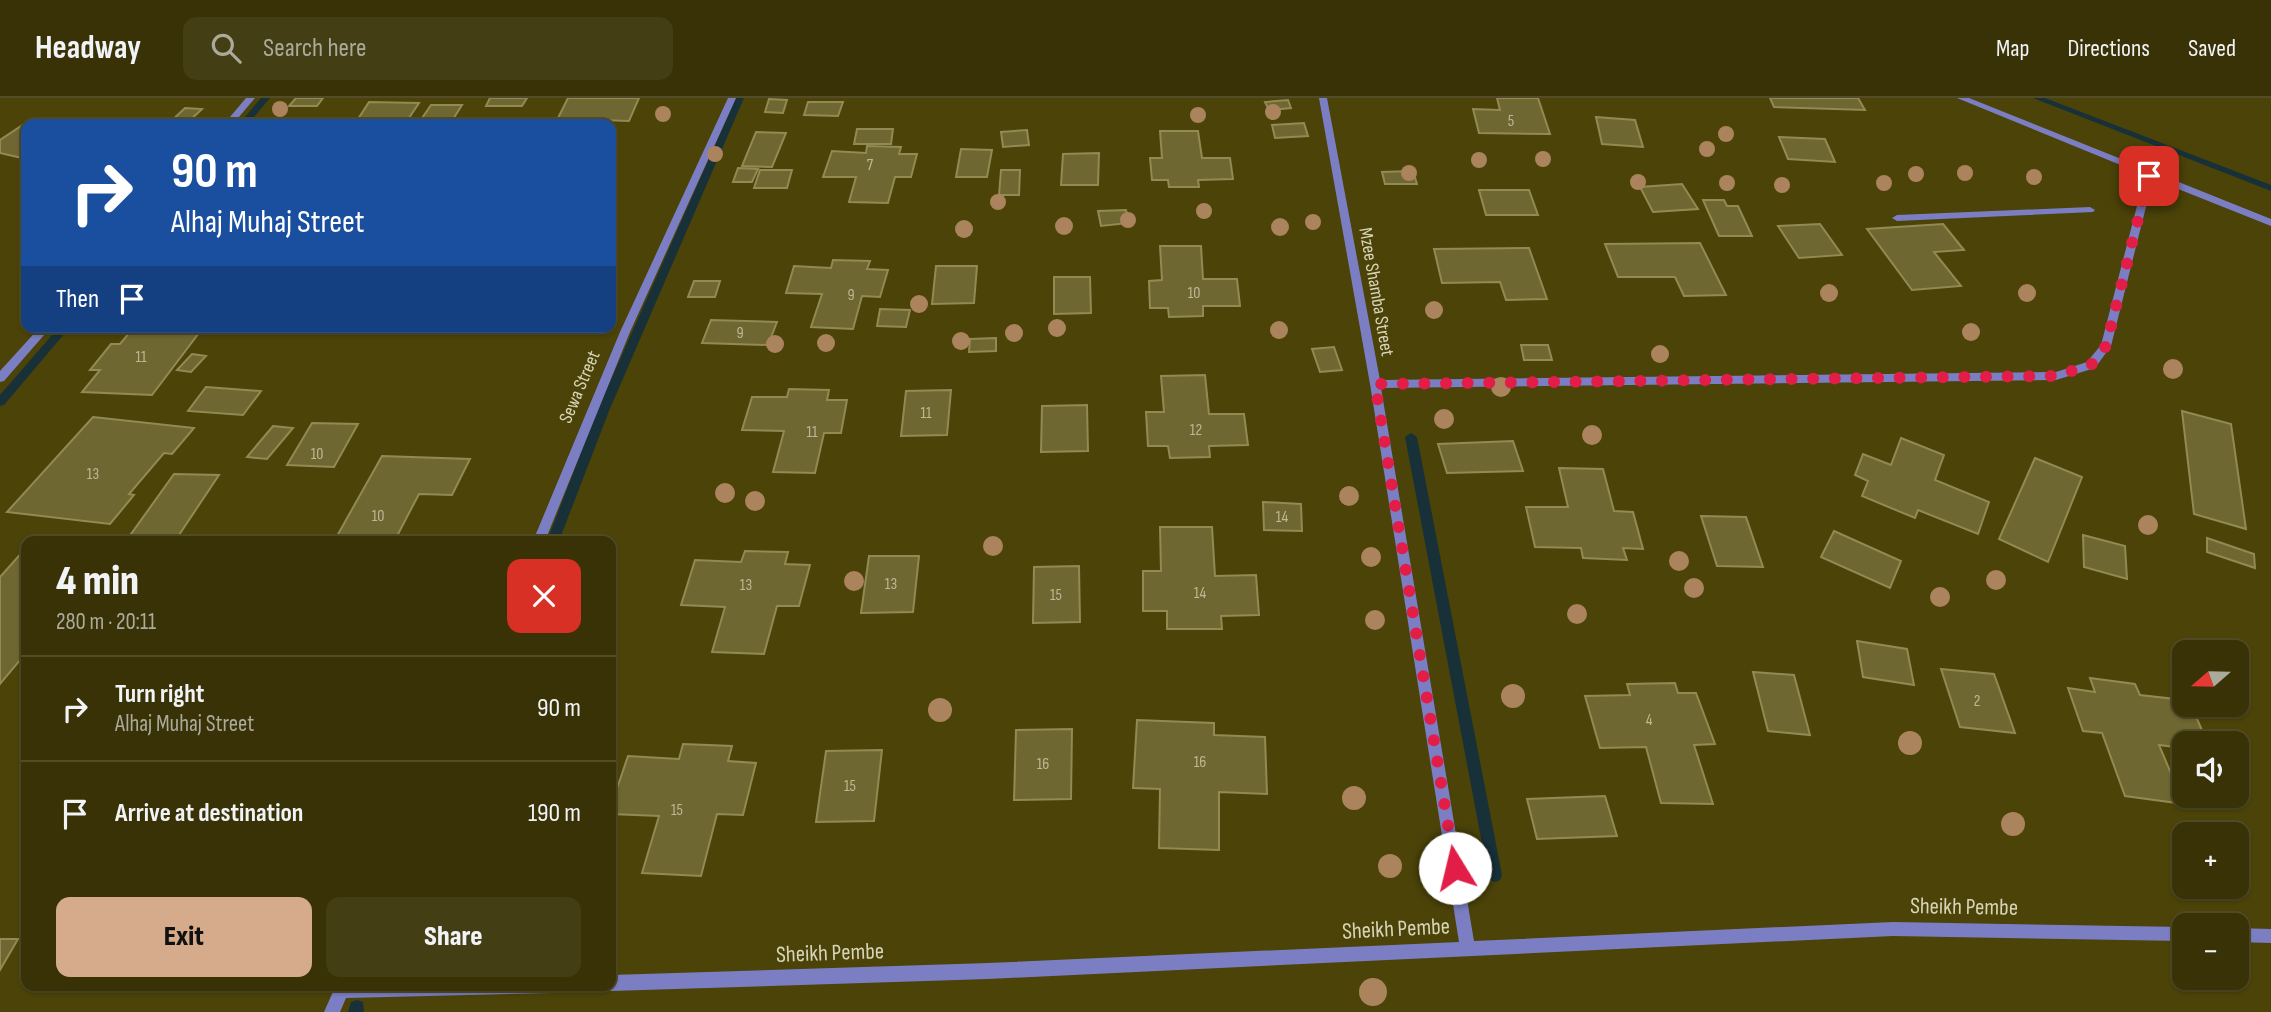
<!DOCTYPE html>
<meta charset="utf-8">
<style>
:root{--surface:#383206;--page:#433e14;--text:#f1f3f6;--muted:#abaa9b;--line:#524d28;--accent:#d6ab8b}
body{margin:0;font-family:"Sofia Sans Condensed",sans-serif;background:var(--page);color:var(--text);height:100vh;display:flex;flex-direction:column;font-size:26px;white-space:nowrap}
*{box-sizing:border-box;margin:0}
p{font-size:23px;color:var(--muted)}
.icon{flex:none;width:38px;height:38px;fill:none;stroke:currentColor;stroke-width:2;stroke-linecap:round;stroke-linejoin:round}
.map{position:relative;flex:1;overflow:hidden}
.drawer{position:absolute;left:21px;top:438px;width:595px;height:455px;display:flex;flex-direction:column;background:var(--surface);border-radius:14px;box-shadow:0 2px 5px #0004,0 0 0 2px var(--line)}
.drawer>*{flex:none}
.banner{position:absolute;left:21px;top:21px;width:595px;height:214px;border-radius:14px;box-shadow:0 2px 5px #0004,0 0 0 2px var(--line);background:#1a4fa0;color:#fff;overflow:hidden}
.needle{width:46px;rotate:250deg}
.controls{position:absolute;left:2172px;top:542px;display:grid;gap:14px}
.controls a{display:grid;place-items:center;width:77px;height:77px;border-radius:14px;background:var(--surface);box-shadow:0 2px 5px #0004,0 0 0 2px var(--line);font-size:35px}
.pin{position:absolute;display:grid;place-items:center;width:60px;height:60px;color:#fff;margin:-30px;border-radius:14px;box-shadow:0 4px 10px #0006}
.me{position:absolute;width:77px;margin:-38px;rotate:351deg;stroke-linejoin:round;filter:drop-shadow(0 0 5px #0008)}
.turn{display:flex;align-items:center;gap:24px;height:147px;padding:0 35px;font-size:32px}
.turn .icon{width:91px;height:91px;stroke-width:2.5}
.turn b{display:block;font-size:49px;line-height:60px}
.then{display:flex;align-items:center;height:66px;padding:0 35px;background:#0003;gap:14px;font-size:26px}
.round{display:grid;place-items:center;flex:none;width:74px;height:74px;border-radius:14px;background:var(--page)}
.summary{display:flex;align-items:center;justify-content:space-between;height:119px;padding:0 35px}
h1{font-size:42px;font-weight:800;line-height:52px}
.cta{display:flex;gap:14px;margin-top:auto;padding:14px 35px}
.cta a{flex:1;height:80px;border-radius:14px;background:var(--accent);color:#111;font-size:28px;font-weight:800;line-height:80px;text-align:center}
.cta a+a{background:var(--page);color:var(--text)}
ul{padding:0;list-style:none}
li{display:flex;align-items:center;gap:21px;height:105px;padding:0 35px;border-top:2px solid var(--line)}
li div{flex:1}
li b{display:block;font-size:26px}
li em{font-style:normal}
header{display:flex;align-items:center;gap:42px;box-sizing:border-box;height:98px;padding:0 35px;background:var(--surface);border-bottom:2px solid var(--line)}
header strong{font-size:33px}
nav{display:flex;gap:38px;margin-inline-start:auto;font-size:24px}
.search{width:490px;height:63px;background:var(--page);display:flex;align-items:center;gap:18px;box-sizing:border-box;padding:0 24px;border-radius:14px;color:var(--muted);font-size:26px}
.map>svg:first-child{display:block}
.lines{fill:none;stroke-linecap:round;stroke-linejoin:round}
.stream{fill:#183139;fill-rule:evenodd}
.building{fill:#6f6731;stroke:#928953;stroke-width:2}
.minor{fill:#7b7ec3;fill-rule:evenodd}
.tree{fill:#ab845d}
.route{stroke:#e11d48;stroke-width:12;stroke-dasharray:0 21.6}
.labels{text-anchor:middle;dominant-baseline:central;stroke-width:7;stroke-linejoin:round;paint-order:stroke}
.number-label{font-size:16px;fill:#bdb996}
.street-label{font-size:19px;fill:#d7d4b8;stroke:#4b4308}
.near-street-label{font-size:23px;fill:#d7d4b8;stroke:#4b4308}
</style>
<header>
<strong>Headway</strong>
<div class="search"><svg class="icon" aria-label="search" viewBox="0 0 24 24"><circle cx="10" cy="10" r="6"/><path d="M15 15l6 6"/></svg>Search here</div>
<nav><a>Map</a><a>Directions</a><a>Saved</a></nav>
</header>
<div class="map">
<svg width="2271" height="914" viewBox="0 0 2271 914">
<rect width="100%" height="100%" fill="#4b4308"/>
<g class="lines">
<!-- stream -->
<path class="stream" d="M261,0H270L248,26H239Z
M736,0H744L609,313L559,443H547L597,313Z
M2033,0H2045L2271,87V93Z
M59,229H70L4,307L0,308V297Z
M1411,335L1417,339L1502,777L1500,782L1495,784L1490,782L1488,777L1405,339Z
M357,902L363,904L364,914H348L351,904Z"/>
</g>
<!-- building -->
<path class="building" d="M296,0H323L317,8H289Z
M490,0H527L522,8H486Z
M568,0H639L629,23L601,22L599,26H555Z
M1497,0H1538L1550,36L1479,35L1473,11L1500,12Z
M1770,0H1858L1865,12L1774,9Z
M769,1L787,2L783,15L765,14Z
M1288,2L1291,10L1269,12L1265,4Z
M369,4L419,5L405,26H328L332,20L358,21Z
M808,4H843L838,18L804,17Z
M431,7H462L450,26H418Z
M185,10L202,11L186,26H168Z
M1596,19L1635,22L1643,49L1602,46Z
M27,24L35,26H26V61L0,55V42Z
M1304,25L1308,38L1275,40L1272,27Z
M857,31H893L891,46H854Z
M1027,32L1029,47L1003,49L1001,34Z
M1160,33H1198L1202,60H1230L1233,81L1198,82L1199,89H1169L1168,82H1152L1150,60H1162Z
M756,34L786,35L772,69L742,68Z
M1779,39L1825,41L1835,64L1788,61Z
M867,48L901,49L899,56H917L911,79H895L888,105L849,104L856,79H823L832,53L866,55Z
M961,51L992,52L987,79H956Z
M1099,55L1098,87H1061L1063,56Z
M738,70L758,71L752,84H733Z
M760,72H792L787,90H754Z
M1001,72H1020L1019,97H999Z
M1413,73L1417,86H1385L1382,74Z
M1682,86L1698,111L1653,114L1640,89Z
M1479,92H1529L1538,117H1486Z
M1703,102H1724L1727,108H1738L1752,138H1719Z
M1126,112L1129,125L1101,128L1098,113Z
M1820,126L1842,157L1799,160L1778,128Z
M1943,126L1964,152L1934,154L1961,188L1912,192L1867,131Z
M1700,145L1726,197L1684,198L1675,179H1618L1605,146Z
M1160,148H1201L1203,181H1237L1240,208H1203V218L1169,219L1168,210H1150L1149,183L1162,182Z
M1529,150L1547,201L1506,202L1500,184L1442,185L1434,151Z
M833,162L870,163L867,171L888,172L880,199L862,198L853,231L811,229L822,196L786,195L794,168L831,170Z
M936,168H977L974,205L932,206Z
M1054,179H1090L1091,215L1054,216Z
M694,183H720L715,199H688Z
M880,211L910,212L906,229L877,228Z
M711,222L777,224L768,247L702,245Z
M134,229L202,231L152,297L82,294L100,272H90L111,246H120Z
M273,229H316L310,236L271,231Z
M996,240V253L969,254L970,241Z
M1521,247H1548L1552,262H1524Z
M1334,249L1342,272L1320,274L1312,251Z
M192,256L206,258L191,274L177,272Z
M1205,277L1209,316H1244L1248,347L1209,348L1210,359L1170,360L1168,348H1148L1146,314H1164L1161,278Z
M206,289L261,293L243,317L188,313Z
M789,291L829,292L827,302H847L841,335H824L815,375L773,374L784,333L742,332L752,299H787Z
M951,292L947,337L901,338L906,293Z
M1087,307L1088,353L1041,354L1042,308Z
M2182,313L2231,326L2246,431L2194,416Z
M93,319L194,330L172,356L164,355L129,396L134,397L110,426L7,414Z
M312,325L358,326L334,369L287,367Z
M273,328L293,330L267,361L247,359Z
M1901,340L1944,357L1935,382L1989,404L1978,436L1918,412L1915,420L1862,398L1868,383L1855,377L1863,356L1891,367Z
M1513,343L1523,373L1447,375L1438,346Z
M382,358L470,361L452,397L419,396L396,440L337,438Z
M2035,360L2082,379L2048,464L1999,441Z
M1559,370L1603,371L1614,413L1633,414L1643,451L1623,450L1627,462L1583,460L1581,450L1535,449L1526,409H1568Z
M174,376L219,377L175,443H126Z
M1263,404L1301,406L1302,433L1264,432Z
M1701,418L1746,419L1763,469L1717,468Z
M1160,429H1212L1215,478L1256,477L1259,517L1221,518L1222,531H1167V513H1143V473H1161Z
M1834,433L1901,463L1890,490L1821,459Z
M2083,437L2125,448L2127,481L2084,469Z
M2207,440L2254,456L2255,470L2207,454Z
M24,452L26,555L0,586V479Z
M745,453L788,454L785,466L810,467L799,508H777L764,556L712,554L725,509L681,507L695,462L741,464Z
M869,458H919L913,514L861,515Z
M1079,468L1080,524L1033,525L1034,469Z
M1857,543L1907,551L1914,587L1863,579Z
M1941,571L1994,576L2015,635L1960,629Z
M1753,574L1794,577L1810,637L1768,633Z
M2090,580L2135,586L2140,597L2184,602V607H2191L2208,646H2184V650L2159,647L2184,706L2125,698L2102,635L2083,633L2068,590L2095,594Z
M1675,585L1678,595H1696L1715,646L1694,647L1713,706L1661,705L1646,649L1600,650L1585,598L1630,597L1627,586Z
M1137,622L1214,625V637L1265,639L1267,696L1219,694V752L1159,750L1160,691L1133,690Z
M1072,631L1071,701L1014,702L1016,632Z
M683,646L732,648L728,663L756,665L743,717L717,716L701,778L642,775L659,718L611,716V708L628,658L679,661Z
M882,652L874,723L816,724L826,653Z
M1605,698L1617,738L1537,741L1527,701Z
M0,841H18L0,872Z"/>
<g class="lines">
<!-- minor -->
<path class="minor" d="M246,0H255L233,26H224Z
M728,0H736L630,234L545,443H533L620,234Z
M1319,0H1327L1380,282L2056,274L2087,264L2101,247L2145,77L1957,0H1969L2271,121V128L2153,81L2111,248L2095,270L2056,282L1381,290L1474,843L1893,824L2184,829V843L1893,838L988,881L611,893L606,890L604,887H611V877L988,865L1459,844L1370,286Z
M2090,109L2095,112L2093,114L1897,123L1892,120L1897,117Z
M40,229H51L4,283L0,284V273Z
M2236,830L2271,831V845L2236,844Z
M336,887H560L557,892L552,895L346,900L340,914H324Z"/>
</g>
<!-- trees -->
<g class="tree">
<circle cx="280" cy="11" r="8"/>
<circle cx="1273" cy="14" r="8"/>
<circle cx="663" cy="16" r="8"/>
<circle cx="1198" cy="17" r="8"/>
<circle cx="1726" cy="36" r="8"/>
<circle cx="1707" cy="51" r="8"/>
<circle cx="715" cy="56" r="8"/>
<circle cx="1543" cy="61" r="8"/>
<circle cx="1479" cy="62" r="8"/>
<circle cx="1409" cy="75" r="8"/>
<circle cx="1965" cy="75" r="8"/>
<circle cx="1916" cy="76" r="8"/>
<circle cx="2034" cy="79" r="8"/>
<circle cx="1638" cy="84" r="8"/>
<circle cx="1727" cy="85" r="8"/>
<circle cx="1884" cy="85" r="8"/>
<circle cx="1782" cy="87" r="8"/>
<circle cx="998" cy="104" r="8"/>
<circle cx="1204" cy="113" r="8"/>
<circle cx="1128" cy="122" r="8"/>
<circle cx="1313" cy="124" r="8"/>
<circle cx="1064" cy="128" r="9"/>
<circle cx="1280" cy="129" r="9"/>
<circle cx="964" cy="131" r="9"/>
<circle cx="1829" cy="195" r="9"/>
<circle cx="2027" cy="195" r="9"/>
<circle cx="919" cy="206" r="9"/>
<circle cx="1434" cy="212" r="9"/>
<circle cx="1057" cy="230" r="9"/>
<circle cx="1279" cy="232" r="9"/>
<circle cx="1971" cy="234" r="9"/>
<circle cx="1014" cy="235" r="9"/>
<circle cx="961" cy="243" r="9"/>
<circle cx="826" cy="245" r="9"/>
<circle cx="775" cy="246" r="9"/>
<circle cx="1660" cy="256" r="9"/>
<circle cx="2173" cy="271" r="10"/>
<circle cx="1501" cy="289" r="10"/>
<circle cx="1444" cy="321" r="10"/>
<circle cx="1592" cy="337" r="10"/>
<circle cx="725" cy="395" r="10"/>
<circle cx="1349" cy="398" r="10"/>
<circle cx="755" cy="403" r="10"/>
<circle cx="2148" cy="427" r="10"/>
<circle cx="993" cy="448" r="10"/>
<circle cx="1371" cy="459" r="10"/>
<circle cx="1679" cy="463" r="10"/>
<circle cx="1996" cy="482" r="10"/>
<circle cx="854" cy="483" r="10"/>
<circle cx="1694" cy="490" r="10"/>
<circle cx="1940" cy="499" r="10"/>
<circle cx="1577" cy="516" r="10"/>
<circle cx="1375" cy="522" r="10"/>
<circle cx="1513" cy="598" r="12"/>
<circle cx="940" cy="612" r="12"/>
<circle cx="1910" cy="645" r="12"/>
<circle cx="1354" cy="700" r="12"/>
<circle cx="2013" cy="726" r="12"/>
<circle cx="1390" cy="768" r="12"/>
<circle cx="1373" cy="894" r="14"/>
</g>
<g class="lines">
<!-- route -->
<path class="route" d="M1455,770L1375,286L2056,278L2091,267L2106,248L2149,78"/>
</g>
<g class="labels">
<!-- number labels -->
<g class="number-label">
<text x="1511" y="23">5</text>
<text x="870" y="67">7</text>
<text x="1194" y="195">10</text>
<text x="851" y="197">9</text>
<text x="740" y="235">9</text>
<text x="141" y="259">11</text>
<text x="926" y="315">11</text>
<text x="1196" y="332">12</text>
<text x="812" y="334">11</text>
<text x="317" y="356">10</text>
<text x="93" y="376">13</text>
<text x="378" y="418">10</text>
<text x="1282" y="419">14</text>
<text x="891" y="486">13</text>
<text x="746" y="487">13</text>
<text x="1200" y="495">14</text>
<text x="1056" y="497">15</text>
<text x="1977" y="603">2</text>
<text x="1649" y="622">4</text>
<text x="1200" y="664">16</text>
<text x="1043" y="666">16</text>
<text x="850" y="688">15</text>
<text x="677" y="712">15</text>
</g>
<!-- street labels -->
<g class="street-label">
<text transform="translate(1376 194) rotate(80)">Mzee Shamba Street</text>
<text transform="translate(580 289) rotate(-67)">Sewa Street</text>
</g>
<!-- near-street labels -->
<g class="near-street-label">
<text transform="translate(1964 809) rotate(1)">Sheikh Pembe</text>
<text transform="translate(1396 831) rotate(-3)">Sheikh Pembe</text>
<text transform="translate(830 855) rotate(-2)">Sheikh Pembe</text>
</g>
</g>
</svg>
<div class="controls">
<a><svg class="needle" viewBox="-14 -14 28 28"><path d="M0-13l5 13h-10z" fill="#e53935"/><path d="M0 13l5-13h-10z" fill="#abaa9b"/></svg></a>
<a><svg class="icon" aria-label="sound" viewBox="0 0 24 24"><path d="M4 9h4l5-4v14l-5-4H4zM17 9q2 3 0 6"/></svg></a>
<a>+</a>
<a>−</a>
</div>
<div class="pin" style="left:2149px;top:78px;background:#d93025"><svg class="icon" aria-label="arrive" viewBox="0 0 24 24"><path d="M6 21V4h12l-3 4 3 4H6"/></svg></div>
<svg class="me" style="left:1455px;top:770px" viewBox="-20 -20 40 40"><circle r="19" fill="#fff"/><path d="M0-13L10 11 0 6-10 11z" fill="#e11d48"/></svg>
<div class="banner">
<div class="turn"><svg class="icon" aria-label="right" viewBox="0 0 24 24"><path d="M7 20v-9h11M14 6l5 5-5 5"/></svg><div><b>90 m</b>Alhaj Muhaj Street</div></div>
<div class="then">Then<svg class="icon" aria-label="arrive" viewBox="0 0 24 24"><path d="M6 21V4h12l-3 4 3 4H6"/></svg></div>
</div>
<section class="drawer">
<div class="summary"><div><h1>4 min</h1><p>280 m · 20:11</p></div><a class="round" style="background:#d93025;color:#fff"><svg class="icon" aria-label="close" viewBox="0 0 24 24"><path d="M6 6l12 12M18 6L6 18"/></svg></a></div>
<ul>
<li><svg class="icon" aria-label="right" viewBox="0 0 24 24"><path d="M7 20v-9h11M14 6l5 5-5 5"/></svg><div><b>Turn right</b><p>Alhaj Muhaj Street</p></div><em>90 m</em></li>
<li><svg class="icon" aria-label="arrive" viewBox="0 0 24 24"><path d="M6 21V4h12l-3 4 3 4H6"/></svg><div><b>Arrive at destination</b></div><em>190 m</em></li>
</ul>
<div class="cta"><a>Exit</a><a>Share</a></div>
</section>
</div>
